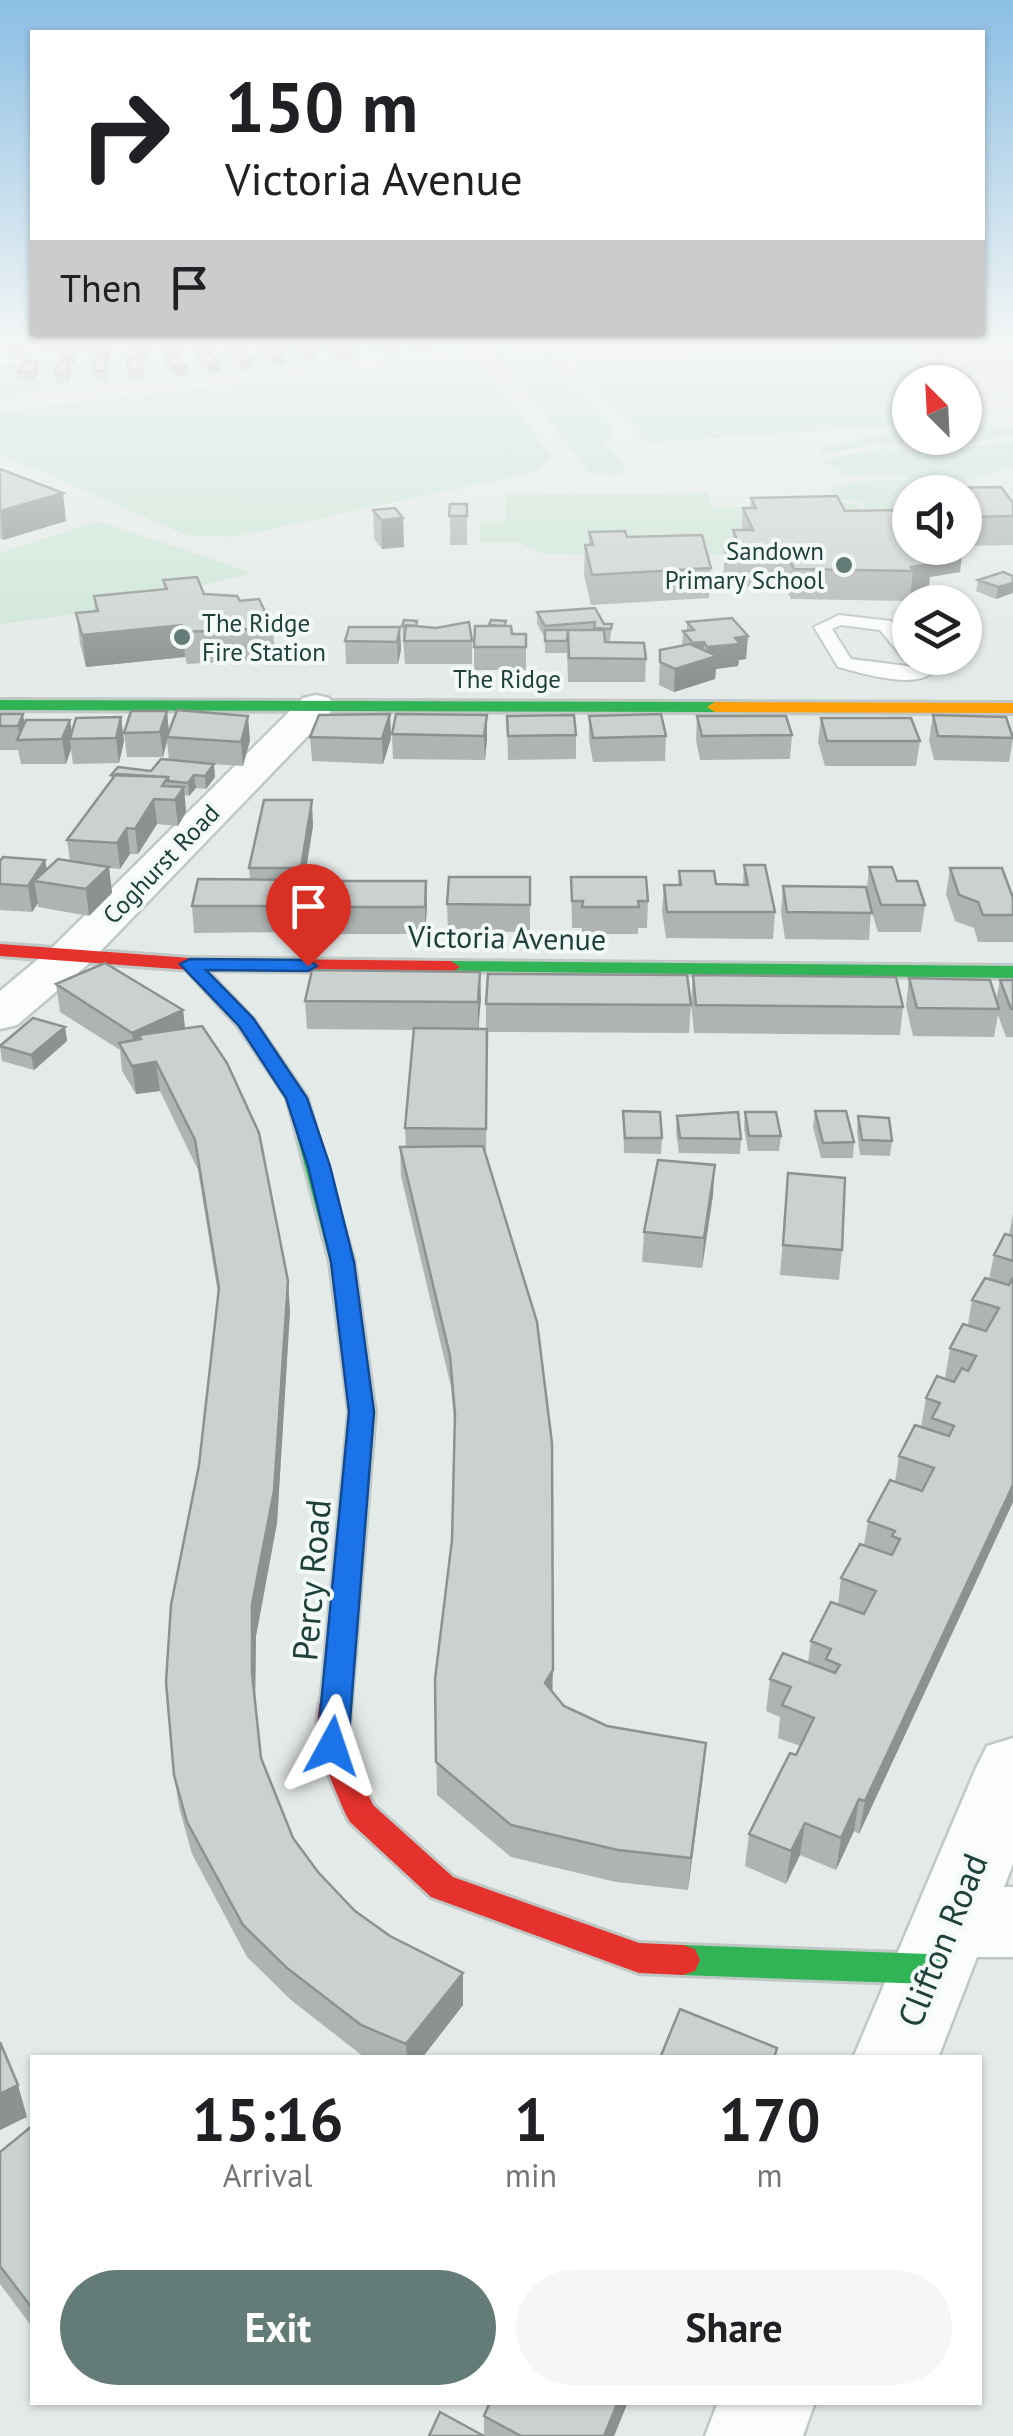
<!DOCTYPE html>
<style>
:root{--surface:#fff;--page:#f6f6f6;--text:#202124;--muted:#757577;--accent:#647c78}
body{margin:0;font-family:"PT Sans",sans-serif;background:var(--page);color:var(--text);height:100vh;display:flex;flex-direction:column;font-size:38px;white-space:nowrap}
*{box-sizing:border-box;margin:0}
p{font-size:32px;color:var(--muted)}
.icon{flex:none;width:55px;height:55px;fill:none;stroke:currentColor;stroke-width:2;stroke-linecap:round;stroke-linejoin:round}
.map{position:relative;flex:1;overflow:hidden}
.side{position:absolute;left:30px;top:2055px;width:952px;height:350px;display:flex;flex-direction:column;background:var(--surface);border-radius:0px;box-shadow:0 2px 8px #0004}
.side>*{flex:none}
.banner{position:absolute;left:30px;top:30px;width:955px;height:305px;border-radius:0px;box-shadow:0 2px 8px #0004;background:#fff;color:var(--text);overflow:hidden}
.needle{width:65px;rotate:336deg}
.fabs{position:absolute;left:892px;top:365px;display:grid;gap:20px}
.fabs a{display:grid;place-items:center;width:90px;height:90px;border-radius:50%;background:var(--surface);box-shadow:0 2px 8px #0004;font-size:50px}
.pin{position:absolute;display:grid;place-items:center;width:85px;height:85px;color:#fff;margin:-102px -42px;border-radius:50% 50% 50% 0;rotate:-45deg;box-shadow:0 0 10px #0007}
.pin .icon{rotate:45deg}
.me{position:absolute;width:110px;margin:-55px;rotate:5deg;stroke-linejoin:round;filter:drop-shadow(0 0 8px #0008)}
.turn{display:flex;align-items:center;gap:35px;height:210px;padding:0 30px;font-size:45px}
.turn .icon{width:130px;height:130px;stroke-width:2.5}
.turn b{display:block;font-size:70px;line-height:85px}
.then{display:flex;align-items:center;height:95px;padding:0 30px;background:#0003;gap:20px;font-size:38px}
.eta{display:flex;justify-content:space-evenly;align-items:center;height:170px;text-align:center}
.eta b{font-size:60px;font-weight:700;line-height:70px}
.button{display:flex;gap:20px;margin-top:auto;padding:20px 30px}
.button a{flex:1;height:115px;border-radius:60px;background:var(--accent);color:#fff;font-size:40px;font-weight:700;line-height:115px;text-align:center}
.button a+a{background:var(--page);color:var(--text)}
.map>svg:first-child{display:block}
.green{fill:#cce5d6}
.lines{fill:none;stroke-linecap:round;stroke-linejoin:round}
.lane-casing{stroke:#c1c7c5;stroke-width:4}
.street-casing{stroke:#c1c7c5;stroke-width:5}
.fast-casing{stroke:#bfc8c5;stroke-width:6}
.slow-casing{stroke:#bfc8c5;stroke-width:6}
.jam-casing{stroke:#bfc8c5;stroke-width:6}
.lane{fill:#fbfcfc;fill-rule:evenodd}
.street{fill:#fbfcfc;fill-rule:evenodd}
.fast{fill:#30b455;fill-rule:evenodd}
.slow{fill:#ff9f0a;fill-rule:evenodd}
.jam{fill:#e5322d;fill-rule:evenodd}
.wall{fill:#aeb4b2}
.shaded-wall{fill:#8d9291}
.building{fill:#cad1cf;stroke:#8d9291;stroke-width:2.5}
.route{fill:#1a73e8;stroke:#114b97;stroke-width:2.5}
.poi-dot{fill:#647c78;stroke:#f2f9f7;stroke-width:4}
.labels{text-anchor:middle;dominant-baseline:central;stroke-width:8;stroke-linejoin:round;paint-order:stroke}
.far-poi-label{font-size:25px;fill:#1f403b;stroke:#f2f9f7;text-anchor:end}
.far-street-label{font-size:25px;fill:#1f403b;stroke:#f2f9f7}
.street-label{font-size:30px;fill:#1f403b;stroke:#f2f9f7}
.near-street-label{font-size:35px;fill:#1f403b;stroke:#f2f9f7}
</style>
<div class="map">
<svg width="1013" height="2436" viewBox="0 0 1013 2436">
<rect width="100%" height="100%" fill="#e4eae8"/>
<!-- green -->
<path class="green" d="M0,341H741L547,356L549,364L611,422L614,434L604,442L625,465L622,474L589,473L496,352L484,349L184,379L65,386L0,401Z
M900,345L958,382H910V424L648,443L571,367Z
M451,358L480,362L551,456L535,472L234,537L186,535L0,454V412Z
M965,423L1013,427V435L944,447L875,444L818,455L822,448L910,428V438H965Z
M1013,441V467L974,479L848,476L819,460L881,449L942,451Z
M937,479L952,482L965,492H910V523L871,517L860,502L840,499L829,489L859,481Z
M707,493L711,507H792L828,500L860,505L864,516L749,554L710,555L705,541L629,556L543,554L519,543H480L479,521H506L505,495Z
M98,521L252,573L101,611L0,624V553Z"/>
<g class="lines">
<!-- lane casing -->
<g class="lane-casing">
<path id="lane" d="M301,341H313L314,342L308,346Z
M0,358L36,362L0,366Z
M839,615L891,621L910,644V658H917L904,659L880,630L841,625L832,629L851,659L923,668L932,673C912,689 861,673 838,667L814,627Z"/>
</g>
<!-- street casing -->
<g class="street-casing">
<path id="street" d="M316,695L329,698L334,706L329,714L86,966L17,1025L0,1029V991L54,946L303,698Z
M1013,1738V1864L1004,1887H1013V1957H977L938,2058H853L976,1768L987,1746Z
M718,2402H815L803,2436H705Z"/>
</g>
<!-- fast casing -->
<g class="fast-casing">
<path id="fast" d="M0,700L715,702L723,707L715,712L0,710Z
M190,958L197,960L253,1019L307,1098L354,1262L375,1412L352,1692L347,1700L337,1704L327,1700L322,1692L349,1412L330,1262L287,1098L239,1027L181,964Z
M451,961L1013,966V978L444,971V963Z
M683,1945L928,1954L940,1958L945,1969L940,1980L928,1984L683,1975L671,1971L666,1960L671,1949Z"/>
</g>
<!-- slow casing -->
<g class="slow-casing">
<path id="slow" d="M1013,703V713L715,712L707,707L715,702Z"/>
</g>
<!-- jam casing -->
<g class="jam-casing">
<path id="jam" d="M0,944L190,958L451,961L460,967L451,973L190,970L0,956Z
M337,1680L347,1684L352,1692L347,1745L373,1805L453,1877L639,1943L683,1945L695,1949L700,1960L695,1971L683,1975L639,1973L431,1897L350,1822L345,1813C328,1772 304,1727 327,1684Z"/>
</g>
<!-- lane -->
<use href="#lane" class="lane"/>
<!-- street -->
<use href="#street" class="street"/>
<!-- fast -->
<use href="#fast" class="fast"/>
<!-- slow -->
<use href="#slow" class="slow"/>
<!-- jam -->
<use href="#jam" class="jam"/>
</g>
<!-- wall -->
<path class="wall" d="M4,341H18L27,356L15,358L5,349Z
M36,341H56L58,351L44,352Z
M159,341H173L179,357H177L188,375L176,376L164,367L163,357H167L160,348Z
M192,341H209L212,345L213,354H210L220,362L221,371L208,373L197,363L196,354H199L192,344Z
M224,341H245L246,350L241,351L252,359L253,368L242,369L231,361L230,352H233Z
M260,341H276L275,348L285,355L286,364L274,366L262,356V347H265Z
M323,341H340L353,358L340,360L323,348Z
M369,341H392L398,344V353L388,355L369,344Z
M399,341H428V349L416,351Z
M127,343L146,360H140L144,379L130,380L127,359H133L128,352Z
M93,344L109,352L110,361H106L108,380L95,381L93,360H99L94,353Z
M295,345L317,360L307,362L295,354Z
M58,347L75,354L76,363L70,364L71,370L68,382L56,383L55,373L62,361L59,356Z
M38,362L39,371L31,381H18L17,372Z
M0,469L66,521L3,540L0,538Z
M947,488L1013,503V545L965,546V492H947Z
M751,498L845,511L909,525L960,572L930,577L928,594L910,597V601L791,599L785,586L725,587L723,579L725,549H732L733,530H742L743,508H750Z
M450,504H467V545H450Z
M373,510L403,518L404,547L382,549L374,539Z
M589,532L627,537L711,568L709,598L591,605L584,575L585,545H589Z
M1013,576L996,599L976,591L978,580Z
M163,580L204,594L240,601L273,628L275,659L187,664L185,657L86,667L80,644L76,613L95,611L94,596L164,589Z
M537,612L612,624L610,641H604L605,642L646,659L645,682H568L567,653H545V638L537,624Z
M687,622L748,636L746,659L739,660L738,666L716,669L715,679L674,692L659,685L660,650L682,645L683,631H687Z
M402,626H418L472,641V664H405Z
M506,626L512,634H526V670H474V647Z
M400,627L401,650L398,664H346L345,641Z
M167,711L169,732L250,740L243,766L210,764L215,777L206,789L196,788L189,796L184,795L186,812L178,826L157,824L138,854H130L120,869L109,868L112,893L89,916L38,907V903L32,912L0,910V861L45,860L47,870L70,861L67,840L112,780L111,775L151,771L169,760L167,741L163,757H127L124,733Z
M0,714L25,722L72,733L121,717L124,741L119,763L73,764L71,749L66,764H21L18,750H0Z
M390,714L391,738L383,764L312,761L310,737Z
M487,715V739L485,760L393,759L392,734Z
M933,715L1013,738L1009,762L934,760L929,740Z
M507,716L576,735V759L508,760Z
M589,716L666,736L665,761L593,762L589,740Z
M697,716L792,735L790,759L700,760L696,740Z
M821,718L920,741L916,766H825L818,742Z
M313,826L304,881L427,907L425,934H298L296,913L293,932L194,933L192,906L250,879L249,868Z
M744,865L775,912L773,939L666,938L662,911L664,885H678L679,871L716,884L743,885Z
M869,867L897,881L925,905L921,932H878L871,910L869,940L785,939L781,912L783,886L867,889Z
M950,868L1013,898V942H978L974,928L955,921L946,894Z
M530,877V932L448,931L447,904Z
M571,877L648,901L647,928H638V934H582V928H572Z
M480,972L479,1029H486V1004L691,1005L689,1033L487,1032L486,1158L553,1692L564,1706L703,1776L688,1890L616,1882L511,1857L437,1795L435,1679L452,1540L455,1431L451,1387L401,1176L400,1147H406L405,1128L414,1030L307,1029L305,1001Z
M693,975L903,1007L900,1035L694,1033L691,1003Z
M909,978L996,1000L1000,980H1013V1037H1006L998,1015L994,1037L913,1036L906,1006Z
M56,984L183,1010L185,1028L290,1311L277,1523L256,1636L255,1705L261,1758L293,1838L318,1872L355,1911L390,1936L463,1973V2005L422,2058L364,2057L291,2000L247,1957L192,1854L179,1807L174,1775L199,1465L218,1294L198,1170L160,1091L136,1094L122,1071L120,1050L60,1012Z
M65,1027L67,1041L34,1070L2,1061L0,1046Z
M623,1111L662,1138L661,1154L624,1153Z
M815,1111L854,1142L853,1158H821L813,1127Z
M745,1112L781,1136L779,1151H748L744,1128Z
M677,1116L741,1139L740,1154L679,1153L676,1132Z
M858,1116L892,1141L890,1156L860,1155L857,1132Z
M788,1173L842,1250L839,1280L780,1275Z
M713,1195L702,1268L642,1262L644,1232Z
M1013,1214V1502L859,1834L854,1831L836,1870L800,1855L786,1884L745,1866L749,1834L800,1746L778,1738L780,1717L766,1711L770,1679L808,1662L811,1641L838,1605L841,1578L864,1545L868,1521L895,1482L899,1456L921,1427L926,1398L945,1378L950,1348L968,1325L972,1300L989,1279L994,1255L1009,1235Z
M32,2126V2327L0,2284V2152Z
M490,2402H628L614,2436H429H484V2416Z"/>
<!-- shaded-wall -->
<path class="shaded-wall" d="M76,341H87L88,347L77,348Z
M245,341L246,350L233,352L232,343Z
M266,341H276V348H267Z
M428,341V349L416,351V342Z
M449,341H460V346L449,347Z
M57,342L58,351L44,352L43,343Z
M398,344V353L388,355V346Z
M212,345L213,354L200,355L199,346Z
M25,347L27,356L15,358L14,349Z
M179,348V357L167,358L166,349Z
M352,349L353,358L340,360V351Z
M145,350L146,360H134L133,351Z
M317,351V360L307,362V353Z
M109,352L110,361L100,362L99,353Z
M75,354L76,363L70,364L71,370L68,382L63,355Z
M285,355L286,364L274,366L273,356Z
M252,359L253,368L242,369V360Z
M38,362L39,371L31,381L30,372Z
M220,362L221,371L208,373L207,364Z
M187,366L188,375L176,376L175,367Z
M63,493L66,521L3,540L0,511Z
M403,518L404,547L382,549L381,520Z
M933,548H963L960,572L930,577L928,594L910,597L913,571L911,567L922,549Z
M1013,583V593L996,599L998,587Z
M182,625L185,657L86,667L82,635Z
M400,627L401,650L398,664L397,642Z
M748,636L746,659L739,660L738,666L716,669L715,679L674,692L675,669L691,663L693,643L704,642L703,660L707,659V647L735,638Z
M167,711L169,735L167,737V741L163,757L160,732Z
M23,714L27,738L20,740L18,726Z
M390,714L391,738L383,764L382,739Z
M487,715V739L485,760L484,736Z
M248,716L250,740L243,766L241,742Z
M121,717L124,741L119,763L116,738Z
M70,720L73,739H70L71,749L66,764L62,739Z
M214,764L215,777L206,789L205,776Z
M194,775L196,788L189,796L188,783Z
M184,787L186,812L178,826L175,800Z
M154,799L157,824L138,854L135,829Z
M312,800L313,826L302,894L301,868Z
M127,828L130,854L120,869L117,843Z
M45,860L49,883L34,881L38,903L32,912L28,886Z
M109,867L112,893L89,916L86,889Z
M295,880L297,906L293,932L291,906Z
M426,881L427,907L425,934V907Z
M480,972L481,1000L478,1030V1002Z
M183,1010L186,1038L141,1039L139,1035L142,1058L136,1061L132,1033Z
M65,1027L67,1041L34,1070L31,1055Z
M156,1062L160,1091L136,1094L132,1066Z
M715,1165L713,1195L702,1268L704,1238Z
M288,1281L290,1311L277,1523L256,1636L255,1706L252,1673V1604Z
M1013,1485V1502L859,1834L865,1801Z
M553,1670L552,1702L545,1683Z
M706,1743L703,1776L688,1890L691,1858Z
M859,1799L854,1831L836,1870L841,1838Z
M805,1823L800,1855L786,1884L791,1851Z
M463,1973V2005L422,2058H407L406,2044Z
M18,2085L27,2117L0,2130V2094Z
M618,2402H628L614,2436H604Z"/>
<!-- building -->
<path class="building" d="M6,341H18L25,347L14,349Z
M161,341H173L179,348L166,349Z
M196,341H209L212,345L199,346Z
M325,341H340L352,349L340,351Z
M380,341H392L398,344L388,346Z
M139,342L145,350L133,351L127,343Z
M102,343L109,352L99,353L93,344Z
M305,344L317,351L307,353L295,345Z
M71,346L75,354L63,355L58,347Z
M273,346L285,355L273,356L262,347Z
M241,351L252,359L242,360L230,352Z
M208,353L220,362L207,364L196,354Z
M176,356L187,366L175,367L163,357Z
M127,359H140L143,370L129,371Z
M93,360H105L106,371H94Z
M59,361H70L66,373H55Z
M25,362H38L30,372H17Z
M0,469L63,493L0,511Z
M1001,487L1013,503V516L968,517L965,512V492H951L947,488Z
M837,496L845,511L900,510L910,525V548H933L922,549L932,564L911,567L913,571L794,569L788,556L727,557L725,549H741L733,530H753L743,508H756L751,498Z
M450,504H467V516H449Z
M395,508L403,518L381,520L373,510Z
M625,531L627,537L702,535L711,568L592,575L585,545H593L589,532Z
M1003,572L1013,576V583L998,587L978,580Z
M197,577L204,594L237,596L240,601L259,599L273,628L184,632L182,625L82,635L76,613L98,611L94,596L167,589L163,580Z
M595,608L604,624H612L611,629L594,628L595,622L545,626L537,612Z
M732,618L748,636L735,638L740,644L707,647L704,642L693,643L683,631L694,630L687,622Z
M404,620L417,621L416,626H402Z
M491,620L506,621L504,626L489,625Z
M469,622L472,641H404L406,625L436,628Z
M475,626H511L512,634H526V647H474Z
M349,627H400L397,642L345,641Z
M545,630H568L567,641H545Z
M568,630H604L605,642L644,643L646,659L569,658Z
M690,644L717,656L675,669L660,662V650Z
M177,710L248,716L241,742L167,737Z
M131,711H167L160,732L124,733Z
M0,714H23L18,726H0Z
M390,714L382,739L310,737L319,715Z
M396,714L487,715L484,736L392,734Z
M661,714L666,736L593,738L589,716Z
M574,715L576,735L508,736L507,716Z
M933,715L1006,717L1013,738L938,736Z
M697,716H786L792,735L702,736Z
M121,717L116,738L70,739L76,718Z
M821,718H911L920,741H827Z
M26,720H70L62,739L17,740Z
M161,759L214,764L205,776L194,775L188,783L168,781V777L111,775L118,767L151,771Z
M116,774L168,777L162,786L184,787L175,800L154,799L135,829L127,828L117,843L67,840Z
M264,800H312L301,868H249Z
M3,857L45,860L28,886L0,884V861Z
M58,859L109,867L86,889L34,881Z
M744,865H765L775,912H667L664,885H681L679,871H714L716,884L748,885Z
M869,867H892L897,881H917L925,905H881Z
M950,868H1002L1013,898V915H983L978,902L959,895Z
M449,877H530V905L447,904Z
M571,877H646L648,901H638L639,907H582L583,901H572Z
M198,879L295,880L291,906H192Z
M300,881H426L425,907H296Z
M783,886L866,887L872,913L787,912Z
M105,963L183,1010L132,1033L56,984Z
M312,970L480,972L478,1002L305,1001Z
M488,974L687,975L691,1005L486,1004Z
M693,975L896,977L903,1007L696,1005Z
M909,978L990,980L999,1009L917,1008Z
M1000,980H1013V1009H1011Z
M33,1018L65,1027L31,1055L0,1046Z
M202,1026L227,1063L259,1133L288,1281L274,1491L252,1604V1673L261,1758L293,1838L318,1872L355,1911L390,1936L463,1973L406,2044L361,2025L287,1968L243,1925L187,1822L174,1775L166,1682L171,1605L199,1465L219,1288L195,1140L156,1062L132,1066L119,1043L141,1039L139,1035Z
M414,1028L487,1029L486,1129L405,1128Z
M623,1111L660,1112L662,1138H625Z
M815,1111H846L854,1142L823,1143Z
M738,1112L741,1139L680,1138L677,1116Z
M745,1112H776L781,1136H749Z
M858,1116L889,1118L892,1141L862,1140Z
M483,1146L537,1322L552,1443L553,1670L545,1683L564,1706L607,1726L706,1743L691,1858L618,1850L511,1825L436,1762L435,1679L452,1540L455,1414L450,1356L400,1147Z
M658,1160L715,1165L704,1238L644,1232Z
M788,1173L845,1178L842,1250L783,1245Z
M1005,1234L1013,1236V1261L994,1255Z
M1013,1277V1485L865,1801L859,1799L841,1838L805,1823L791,1851L749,1834L790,1753L796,1755L814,1718L782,1705L791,1687L770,1679L783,1653L835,1673L840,1665L826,1659L831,1649L811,1641L831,1602L864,1614L876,1591L841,1578L860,1544L892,1555L900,1539L892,1536L895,1531L868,1521L890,1480L922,1491L934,1468L899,1456L915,1425L949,1436L954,1426L932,1418L940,1403L926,1398L937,1376L954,1382L962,1368L968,1371L976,1356L950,1348L963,1324L986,1331L999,1308L972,1300L985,1278L1009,1285Z
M680,2009L777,2048L774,2058H660Z
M0,2042L18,2085L0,2094Z
M32,2126V2308L0,2266V2152Z
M490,2402H618L604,2436H521L484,2416Z
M440,2412L484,2436H429Z"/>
<!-- sky -->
<linearGradient id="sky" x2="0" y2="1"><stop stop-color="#8bbee4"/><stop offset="0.5" stop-color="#f3f6f5"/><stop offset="1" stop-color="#f3f6f5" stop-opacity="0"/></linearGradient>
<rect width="1013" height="682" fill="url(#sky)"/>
<!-- route -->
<path class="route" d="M190,959L308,960L317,966L308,971L206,970L253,1018L307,1098L330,1166L354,1262L374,1412L348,1746L343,1754L332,1758L321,1754L317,1746L349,1412L331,1262L308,1166L286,1098L239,1026L180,964Z"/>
<!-- markers -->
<g class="poi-dot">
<circle cx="844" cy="565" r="10"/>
<circle cx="182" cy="637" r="10"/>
</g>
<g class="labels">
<!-- far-poi labels -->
<g class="far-poi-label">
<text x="824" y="551">Sandown<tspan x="824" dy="29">Primary School</tspan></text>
<text x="202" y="623" text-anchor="start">The Ridge<tspan x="202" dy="29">Fire Station</tspan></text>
</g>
<!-- far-street labels -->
<g class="far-street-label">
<text x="507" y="679">The Ridge</text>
<text transform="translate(161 864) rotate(-46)">Coghurst Road</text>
</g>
<!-- street labels -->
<g class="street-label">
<text transform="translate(507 937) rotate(1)">Victoria Avenue</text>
</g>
<!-- near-street labels -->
<g class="near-street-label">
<text transform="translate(311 1580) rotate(-85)">Percy Road</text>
<text transform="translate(942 1940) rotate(-68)">Clifton Road</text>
</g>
</g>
</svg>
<div class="fabs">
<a><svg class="needle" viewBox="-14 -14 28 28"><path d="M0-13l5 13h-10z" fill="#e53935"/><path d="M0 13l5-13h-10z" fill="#757577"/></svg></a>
<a><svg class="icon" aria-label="sound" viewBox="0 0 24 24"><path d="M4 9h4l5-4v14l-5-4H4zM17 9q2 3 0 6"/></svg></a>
<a><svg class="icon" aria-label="layers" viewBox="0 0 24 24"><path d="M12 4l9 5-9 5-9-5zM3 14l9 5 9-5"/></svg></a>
</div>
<div class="pin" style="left:308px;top:966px;background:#d93025"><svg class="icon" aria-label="arrive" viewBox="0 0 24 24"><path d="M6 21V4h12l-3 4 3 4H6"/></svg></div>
<svg class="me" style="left:332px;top:1746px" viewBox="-20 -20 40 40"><path d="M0-17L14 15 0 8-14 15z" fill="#1a73e8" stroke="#fff" stroke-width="4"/></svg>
<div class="banner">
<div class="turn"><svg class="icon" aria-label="right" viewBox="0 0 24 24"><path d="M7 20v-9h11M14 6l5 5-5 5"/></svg><div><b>150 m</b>Victoria Avenue</div></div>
<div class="then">Then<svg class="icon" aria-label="arrive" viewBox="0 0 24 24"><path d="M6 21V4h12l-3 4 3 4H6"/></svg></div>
</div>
<section class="side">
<div class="eta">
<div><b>15:16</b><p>Arrival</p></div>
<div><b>1</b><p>min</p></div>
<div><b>170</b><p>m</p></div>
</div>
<div class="button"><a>Exit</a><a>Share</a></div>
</section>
</div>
